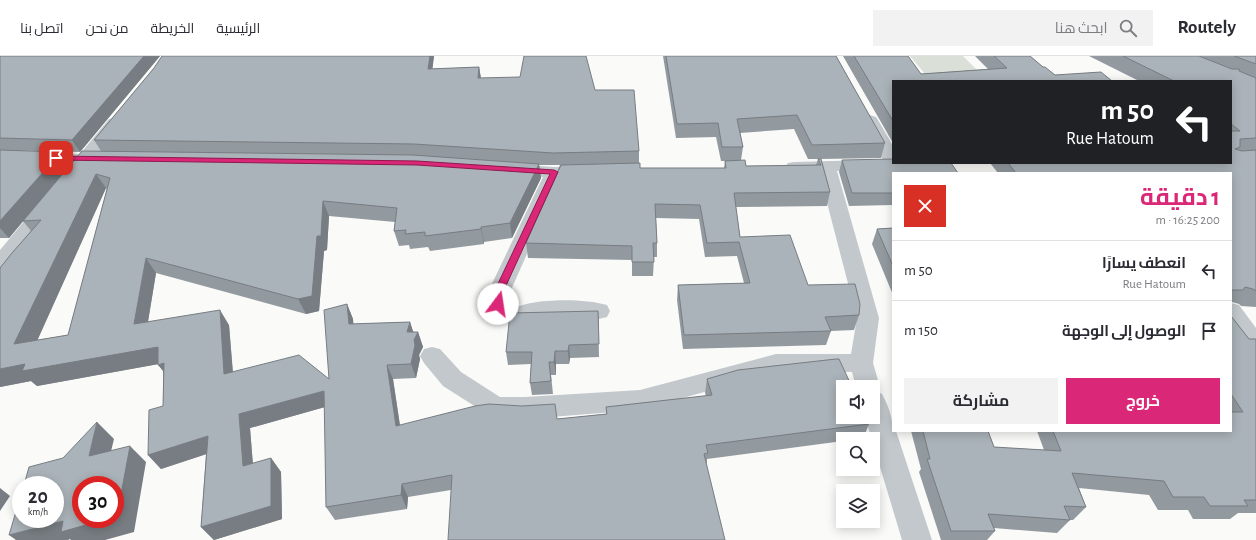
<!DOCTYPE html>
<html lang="ar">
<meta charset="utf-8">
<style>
:root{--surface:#fff;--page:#f2f2f3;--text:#2b2b33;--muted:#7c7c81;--line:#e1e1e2;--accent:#db2777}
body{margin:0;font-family:"Alegreya Sans",Cairo,sans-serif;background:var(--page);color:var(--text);direction:rtl;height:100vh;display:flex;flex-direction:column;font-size:15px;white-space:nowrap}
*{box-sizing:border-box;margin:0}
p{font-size:13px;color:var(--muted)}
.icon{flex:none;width:22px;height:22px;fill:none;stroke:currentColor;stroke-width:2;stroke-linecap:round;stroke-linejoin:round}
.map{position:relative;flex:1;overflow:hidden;direction:ltr}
.side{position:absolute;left:892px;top:116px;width:340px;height:260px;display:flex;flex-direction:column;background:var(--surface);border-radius:0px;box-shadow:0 2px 10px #0003;direction:rtl}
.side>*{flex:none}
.banner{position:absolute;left:892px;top:24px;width:340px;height:84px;border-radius:0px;box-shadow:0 2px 10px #0003;direction:rtl;background:#202124;color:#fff;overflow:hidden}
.controls{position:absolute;left:836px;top:324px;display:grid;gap:8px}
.controls a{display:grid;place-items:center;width:44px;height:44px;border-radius:0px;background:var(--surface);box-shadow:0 2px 10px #0003;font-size:20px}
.speed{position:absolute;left:12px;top:420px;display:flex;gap:8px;font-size:20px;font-weight:700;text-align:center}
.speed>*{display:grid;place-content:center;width:52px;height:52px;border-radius:50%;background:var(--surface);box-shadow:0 2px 10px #0003;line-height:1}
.speed small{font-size:10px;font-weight:400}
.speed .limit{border:6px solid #d22;background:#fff;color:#111}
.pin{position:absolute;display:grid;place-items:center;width:34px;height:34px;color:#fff;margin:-17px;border-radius:8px;box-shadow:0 2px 6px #0006}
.me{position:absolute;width:44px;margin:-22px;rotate:14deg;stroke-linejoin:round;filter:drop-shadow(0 0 3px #0008)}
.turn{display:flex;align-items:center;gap:14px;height:84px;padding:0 12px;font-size:18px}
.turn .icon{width:52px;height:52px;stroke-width:2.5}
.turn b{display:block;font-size:28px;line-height:34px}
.round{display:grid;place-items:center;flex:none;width:42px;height:42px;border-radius:0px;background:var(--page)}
.overview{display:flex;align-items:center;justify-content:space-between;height:68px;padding:0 12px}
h1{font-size:24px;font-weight:700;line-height:30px;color:var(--accent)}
.button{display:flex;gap:8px;margin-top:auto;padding:8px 12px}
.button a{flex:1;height:46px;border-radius:0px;background:var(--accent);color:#fff;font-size:16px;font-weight:700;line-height:46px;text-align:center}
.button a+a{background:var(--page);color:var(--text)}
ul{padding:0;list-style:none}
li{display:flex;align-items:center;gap:12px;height:60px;padding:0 12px;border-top:1px solid var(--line)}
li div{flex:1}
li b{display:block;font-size:15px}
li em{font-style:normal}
header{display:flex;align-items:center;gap:24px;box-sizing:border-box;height:56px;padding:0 20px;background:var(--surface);border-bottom:1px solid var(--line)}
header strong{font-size:19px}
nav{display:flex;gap:22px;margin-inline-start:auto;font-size:14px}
.search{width:280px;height:36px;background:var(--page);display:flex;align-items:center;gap:10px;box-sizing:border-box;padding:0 14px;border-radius:0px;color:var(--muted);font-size:15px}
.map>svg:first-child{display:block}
.green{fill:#dadfd7}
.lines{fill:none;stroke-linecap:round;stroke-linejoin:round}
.minor{fill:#c3c8cc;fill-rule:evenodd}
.tertiary{fill:#c3c8cc;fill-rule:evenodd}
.wall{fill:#929a9f;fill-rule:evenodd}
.shaded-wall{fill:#777d82}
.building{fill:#aab3b9;stroke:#777d82;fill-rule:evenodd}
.route{fill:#db2777;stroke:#8e194d}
</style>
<header>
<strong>Routely</strong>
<div class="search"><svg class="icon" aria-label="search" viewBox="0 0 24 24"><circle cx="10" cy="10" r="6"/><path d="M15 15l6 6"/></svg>ابحث هنا</div>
<nav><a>الرئيسية</a><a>الخريطة</a><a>من نحن</a><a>اتصل بنا</a></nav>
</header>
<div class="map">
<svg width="1256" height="484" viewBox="0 0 1256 484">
<rect width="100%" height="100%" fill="#fafaf8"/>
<!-- green -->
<path class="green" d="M910,0H963L985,22L931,25Z"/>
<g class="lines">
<!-- minor -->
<path class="minor" d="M870,59L876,61L878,64L893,90V107H901L899,110L893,111L887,110L884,106L862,64L864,61Z
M0,95L104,99L110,100L113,104L110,108L104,109L0,105Z
M870,104L876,105L879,109L876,113L837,115L879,262L873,307L880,331L878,336L882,338C888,349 893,362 893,375H896L932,484H902L865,361H873V331H856L852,316H776L640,354L525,363L496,362L487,358L443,330L424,307L420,300L424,293L432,291L440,293L461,316L500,341H525L640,334L776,298H851L857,262L819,116H794L788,115L785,111L788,107L794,106Z
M510,108L554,111L588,110L594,111L597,115L594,119L561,121L511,234L510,248C516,253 524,248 531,247C552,243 587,243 607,249L610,255L607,261L599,263C582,262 564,261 547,262C536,262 524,267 513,267C493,267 484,252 489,234L543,121L504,117L501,113L504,109Z
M1231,247L1239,249L1256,272V298L1248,295L1231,272Z"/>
<!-- tertiary -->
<path class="tertiary" d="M115,62L121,63L123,67L78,123L72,124L66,123L63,119L66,115L109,63Z
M48,143L55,145L58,149L55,153L7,213L0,215V194L41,145Z"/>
</g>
<!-- wall -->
<path class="wall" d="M0,0H160L80,96L0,94Z
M434,0L432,13L479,11L481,22L595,34L639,95V107L640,112H724L725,105H721L716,81L676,82L663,0H836L885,87L881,102L821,103L830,136L827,150L736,151L740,181L808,229L859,259L854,274L831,275L826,289L683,293L677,244L678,229L744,227L737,200L705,201L699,163L656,162L657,187V201H654L653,220H632V204L528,202L526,187L560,109H539L541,122L512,182L484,186V188L430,195L428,191L410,193L409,189L399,190L394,175L395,166L329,160L327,194L324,195L319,255L306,258L156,217L148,266L229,269L233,316L329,323L347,248L353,263V268L410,266L413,276H418L423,291L419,299L420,303L416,322L393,323L400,369L557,363L606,358V351L706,340L705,337L707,323L869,368L863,383H843V385L707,403V407L451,434L408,441L407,453L335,464L326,451L325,351L250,372L253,408L271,402L281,416L282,463L214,484L201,471L206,398L161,413L148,399L163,350V315L158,308L37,330L31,325L0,331V212L31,175L23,165L101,95L94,84L154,12ZM794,73L808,103H818L816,109L746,110L741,104L743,91L740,77ZM106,132L107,133L68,279L37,284Z
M843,0H908L921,18L988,13L975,0H1030L1043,11L1055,19L1112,25H893V87Z
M1089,0H1256V251L1241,250L1239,248L1232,246L1231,247V117H998L990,107H1231V25H1139Z
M0,94L61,96L70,109L9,182H0Z
M842,104L893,117V149L849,150L839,116Z
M893,172V239L872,188L877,173Z
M598,255L599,301L570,302L569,308H556V319H551L553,338L532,339L530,327L531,308L508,309L506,296Z
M1231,260L1249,283H1256V457H1238L1230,463H1193L1188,454H1158L1149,439L1079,432L1086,451L1073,464H1070L1057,477L994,472L995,475L987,484H941L919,416L921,413L911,375H988L994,391L1044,394L1037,375H1231Z"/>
<!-- shaded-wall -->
<path class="shaded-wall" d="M144,0H160L80,96L72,84Z
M430,0H434L431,25L428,13Z
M479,11L481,23L478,22Z
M61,96L70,109L9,182L0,172V165Z
M539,108L541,122L512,182L510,167Z
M96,118L106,132L29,303L14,288Z
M323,145L329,160L327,194L324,195L319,255L306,258L298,243L317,180Z
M481,171L484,186V188L481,173Z
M146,202L156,217L145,283L134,268Z
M347,248L353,263L355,283L349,268Z
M220,254L229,269L234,333L224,318Z
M598,255L599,267V301V288Z
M410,266L415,281L418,276L423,291L419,299L420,303L416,322L411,308L407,276Z
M569,289L570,302L569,308L568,295Z
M158,291L170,306L37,330L31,325L0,331V313L25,308Z
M555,295L556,308V319L554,306Z
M164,307L170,323L158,309Z
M387,309L393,323L402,384L396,370Z
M324,335L332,349L250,372L254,424L243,410L239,358Z
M97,366L114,383L106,416L89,400Z
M208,380L219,394L161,413L148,399Z
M130,390L146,406L134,476L105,484H71L70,483L68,484H16L9,479L63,465L115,463Z
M271,402L281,416L282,463L214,484L201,471Z
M402,428L408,441L407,453L401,439Z
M0,432L10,440L0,455Z"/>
<!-- building -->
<path class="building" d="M0,0H144L72,84L0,82Z
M162,0H430L428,13L479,11L478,22L520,21L524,0H586L595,34H634L639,95L553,97L414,88L94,84L154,12Z
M666,0H836L885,87L812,89L797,59L737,63L743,91H722L718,67L677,68Z
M854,0H908L921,18L1007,12L994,0H1030L1043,11H1045L1055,19L1101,16L1112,25H893V65Z
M1123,0H1199L1232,13H1239V15L1256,22V82L1240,83V91L1235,93L1242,95L1256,94V235L1253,233L1245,231L1243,234H1231V117H1016L1008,107H1231V75H1240L1231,68V25H1174Z
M1234,0H1256V8Z
M0,94L61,96L0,165Z
M82,95L413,99L539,108L510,167L481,171V173L425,180V176L405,178L406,174L394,175L397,152L323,145L321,180H317L312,240L298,243L146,202L134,268L220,254L224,318L299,299L329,323L324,254L347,248L349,268L410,266L407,276H418L414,284L415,289L411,308L387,309L396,370L475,350L489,348L522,350L555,348L557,363L607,358L606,351L712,339L707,323L738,314L836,303H839L852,331H843V361H866L869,368L706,389L708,397L704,398L725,484H448L452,419L402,428L401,439L326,451L324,335L239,358L243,410L271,402V450L201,471L208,380L148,399L149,354L163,350L164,307L158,309V291L22,315L25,308L0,313V212L12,197L41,164L23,165ZM96,118L110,122L68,279L14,288Z
M818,103H821L830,136L734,137L740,181L790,179L808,229L855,228L860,248L859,259L825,261L831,275L684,279L678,229L750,227L739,186L707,187L700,149L655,148L657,187H653L654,206H632V190L526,187L561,109L640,107V112H726L725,105L745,104L746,110L821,109Z
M893,103V107H951L958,117H893V137H852L842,104Z
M893,172V210L877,173Z
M598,255L599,288L569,289L568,295H555L554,306H549L551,325L530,327L532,296H506L510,257Z
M1231,260L1249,283H1256V444H1244L1248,450H1210L1204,441H1173L1164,425L1072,417L1086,451L1064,450L1070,464L988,458L995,475H951L927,403H930L923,375H988L994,391L1061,395L1053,375H1231V356H1243L1231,338Z
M97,366L89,400L130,390L117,460L115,461V429H81V463H107L61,476L63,465L9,479L21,439V463H55V429H24L29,411L63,402Z"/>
<!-- route -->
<path class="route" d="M56,100L417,105L554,114L558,116L504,234L502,248L498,251L493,248L495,234L550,118L417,109L54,104L53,102Z"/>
</svg>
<div class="controls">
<a><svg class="icon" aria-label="sound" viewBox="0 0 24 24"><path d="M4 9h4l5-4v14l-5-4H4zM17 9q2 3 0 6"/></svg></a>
<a><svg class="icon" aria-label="search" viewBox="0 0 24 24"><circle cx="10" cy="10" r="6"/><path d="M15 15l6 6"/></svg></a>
<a><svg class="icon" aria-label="layers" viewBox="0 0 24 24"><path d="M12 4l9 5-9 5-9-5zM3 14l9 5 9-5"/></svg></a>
</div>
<div class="speed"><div>20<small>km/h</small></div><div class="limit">30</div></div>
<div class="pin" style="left:56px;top:102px;background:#d93025"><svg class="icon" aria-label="arrive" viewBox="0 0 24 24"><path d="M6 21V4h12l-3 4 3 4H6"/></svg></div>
<svg class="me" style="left:498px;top:248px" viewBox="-20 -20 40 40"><circle r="19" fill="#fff"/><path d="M0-13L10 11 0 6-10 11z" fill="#db2777"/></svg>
<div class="banner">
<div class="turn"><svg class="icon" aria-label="left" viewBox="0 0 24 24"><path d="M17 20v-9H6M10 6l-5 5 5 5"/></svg><div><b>50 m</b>Rue Hatoum</div></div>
</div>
<section class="side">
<div class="overview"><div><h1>1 دقيقة</h1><p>200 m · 16:25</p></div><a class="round" style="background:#d93025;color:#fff"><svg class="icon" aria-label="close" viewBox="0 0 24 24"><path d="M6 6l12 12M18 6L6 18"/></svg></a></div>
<ul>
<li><svg class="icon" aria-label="left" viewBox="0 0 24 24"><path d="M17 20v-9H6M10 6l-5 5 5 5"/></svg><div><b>انعطف يسارًا</b><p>Rue Hatoum</p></div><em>50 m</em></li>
<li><svg class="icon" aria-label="arrive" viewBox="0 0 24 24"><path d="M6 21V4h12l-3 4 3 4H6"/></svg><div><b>الوصول إلى الوجهة</b></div><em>150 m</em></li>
</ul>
<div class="button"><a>خروج</a><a>مشاركة</a></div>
</section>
</div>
